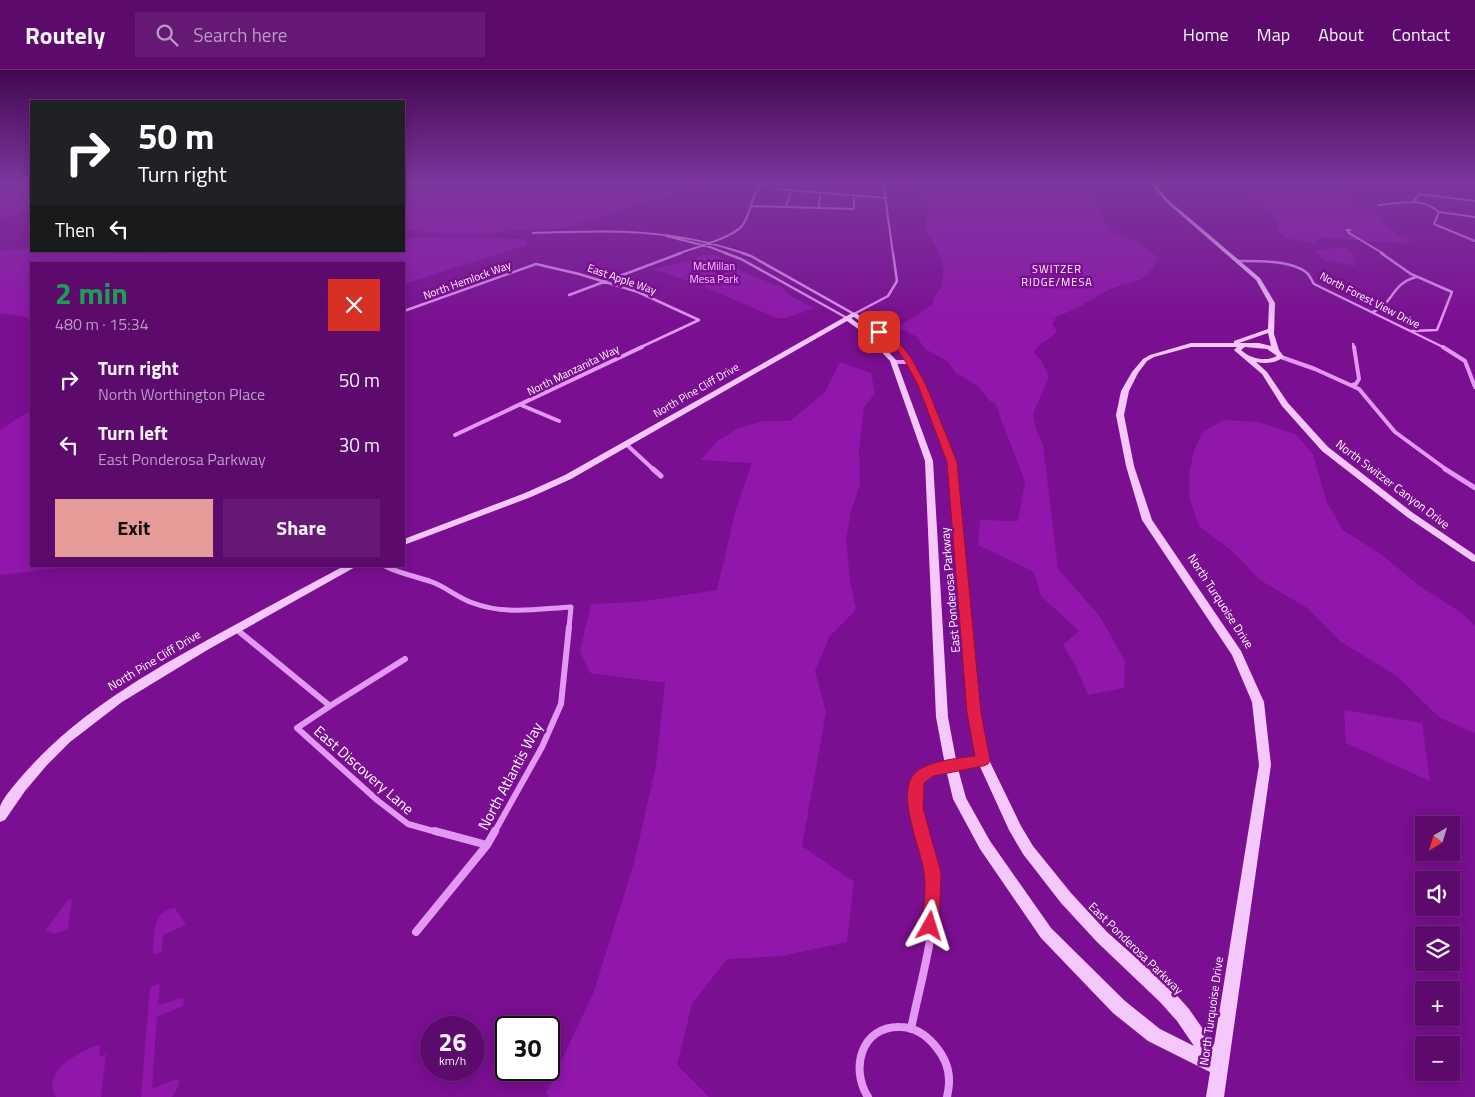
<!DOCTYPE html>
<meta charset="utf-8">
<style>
:root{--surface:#5c0b6d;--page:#651975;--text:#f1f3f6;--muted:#b89bc2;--line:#712b80;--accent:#e69b98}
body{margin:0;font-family:"Titillium Web",sans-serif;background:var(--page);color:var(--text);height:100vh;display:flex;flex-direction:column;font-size:19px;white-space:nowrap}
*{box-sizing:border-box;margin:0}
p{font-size:16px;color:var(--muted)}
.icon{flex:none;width:28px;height:28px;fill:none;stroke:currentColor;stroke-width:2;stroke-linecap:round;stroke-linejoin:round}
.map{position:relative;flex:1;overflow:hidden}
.drawer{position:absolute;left:30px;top:192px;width:375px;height:305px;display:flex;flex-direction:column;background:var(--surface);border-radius:0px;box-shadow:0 2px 12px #0003,0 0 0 1px var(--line)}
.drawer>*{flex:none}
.hud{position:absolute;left:30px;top:30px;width:375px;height:152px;border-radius:0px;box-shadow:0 2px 12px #0003,0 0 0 1px var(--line);background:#202124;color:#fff;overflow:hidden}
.needle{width:32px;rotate:218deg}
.fabs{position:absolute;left:1415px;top:746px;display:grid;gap:10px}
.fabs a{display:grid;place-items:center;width:45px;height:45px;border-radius:0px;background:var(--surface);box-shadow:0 2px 12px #0003,0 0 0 1px var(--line);font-size:25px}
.speed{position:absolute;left:420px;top:946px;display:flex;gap:10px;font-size:25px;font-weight:700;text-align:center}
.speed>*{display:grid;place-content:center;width:65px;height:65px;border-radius:50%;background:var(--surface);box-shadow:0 2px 12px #0003,0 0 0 1px var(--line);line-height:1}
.speed small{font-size:12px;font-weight:400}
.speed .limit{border:2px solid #111;border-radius:8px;background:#fff;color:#111}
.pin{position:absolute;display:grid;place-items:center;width:42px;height:42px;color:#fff;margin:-21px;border-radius:10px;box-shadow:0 2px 8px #0006}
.me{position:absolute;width:55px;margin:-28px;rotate:6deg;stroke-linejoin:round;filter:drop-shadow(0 0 4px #0008)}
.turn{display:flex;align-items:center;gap:18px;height:105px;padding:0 25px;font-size:22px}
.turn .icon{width:65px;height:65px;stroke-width:2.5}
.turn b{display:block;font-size:35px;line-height:42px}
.then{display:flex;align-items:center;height:48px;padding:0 25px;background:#0003;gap:10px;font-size:19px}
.round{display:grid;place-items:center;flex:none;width:52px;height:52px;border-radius:0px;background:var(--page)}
.headline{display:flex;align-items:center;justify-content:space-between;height:85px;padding:0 25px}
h1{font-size:30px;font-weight:700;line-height:38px;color:#1e9e55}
.button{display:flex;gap:10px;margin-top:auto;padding:10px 25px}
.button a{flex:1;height:58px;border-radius:0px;background:var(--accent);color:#111;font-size:20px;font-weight:700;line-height:58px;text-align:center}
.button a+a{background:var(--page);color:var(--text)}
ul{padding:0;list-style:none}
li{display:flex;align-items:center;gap:15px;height:65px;padding:0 25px}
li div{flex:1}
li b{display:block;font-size:19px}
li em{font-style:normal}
header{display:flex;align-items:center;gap:30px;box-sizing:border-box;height:70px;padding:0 25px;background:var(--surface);border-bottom:1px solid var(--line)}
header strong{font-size:24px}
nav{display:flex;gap:28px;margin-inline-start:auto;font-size:18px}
.search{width:350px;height:45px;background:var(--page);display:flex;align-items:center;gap:12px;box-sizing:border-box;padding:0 18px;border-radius:0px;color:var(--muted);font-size:19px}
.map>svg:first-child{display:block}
.green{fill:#9016ac}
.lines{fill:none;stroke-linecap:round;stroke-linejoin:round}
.street-far5{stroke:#e399f4;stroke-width:2}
.street-far4{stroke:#e399f4;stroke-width:2.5}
.street-far3{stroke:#e399f4;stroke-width:4}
.street-far2{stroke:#e399f4;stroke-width:5}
.street-far1{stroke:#e399f4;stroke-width:6}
.street{stroke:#e399f4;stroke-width:8}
.secondary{fill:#f4c8fd;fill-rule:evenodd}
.route{fill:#e11d48;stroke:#92132f}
.labels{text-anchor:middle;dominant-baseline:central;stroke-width:5;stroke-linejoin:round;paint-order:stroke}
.far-park-label{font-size:11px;fill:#f2c0fe;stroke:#7a0f91}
.far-neighbourhood-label{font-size:11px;letter-spacing:1px;fill:#fff;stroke:#7a0f91}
.far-street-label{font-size:11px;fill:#fff;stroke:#7a0f91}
.street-label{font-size:12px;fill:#fff;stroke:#7a0f91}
.near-street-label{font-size:15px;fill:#fff;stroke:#7a0f91}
</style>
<header>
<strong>Routely</strong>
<div class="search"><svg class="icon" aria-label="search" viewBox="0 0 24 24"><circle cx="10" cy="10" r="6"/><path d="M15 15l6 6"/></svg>Search here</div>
<nav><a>Home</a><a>Map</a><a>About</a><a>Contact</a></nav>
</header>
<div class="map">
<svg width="1475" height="1027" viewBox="0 0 1475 1027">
<rect width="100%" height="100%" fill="#7a0f91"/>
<!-- green -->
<path class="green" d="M0,111H31V143L0,147Z
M404,111H715L563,158C509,158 459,171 404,158V117L411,114Z
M910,111H1039L1058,114L1045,115L1052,122L1081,124L1091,126L1104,151L1115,164L1141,173L1158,188C1154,196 1151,202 1144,207C1134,214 1124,213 1114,218C1093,226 1082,239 1057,246L1052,254L1057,260C1049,273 1042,269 1034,282L1042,292L1049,307L1033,344L1036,359L1043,374L1058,499L1099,545L1125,591L1124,618L1088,625L1075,595L1063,575L1079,561L1041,526L1034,502L978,475L980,450L1018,451L1025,412L995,333L990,331L978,316L956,303L946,290L925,279L917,267L898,257L932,235L935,226L941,218L944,200L937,178L927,163V139L921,132L922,127Z
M1253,111H1340L1348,127L1356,133L1370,138L1378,144L1389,158L1398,165L1411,170L1408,174L1322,167L1314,173L1285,168L1278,161C1280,134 1251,141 1250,123C1250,120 1252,114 1253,111Z
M404,167L527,169L526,175L404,214V194H31V248L0,243V181L31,178V181L157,184L170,181H404Z
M1345,178L1354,186L1355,196L1323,190L1315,181L1326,179Z
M702,185H713L722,188L743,202L781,217L792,227L814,238L786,248H777L698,214L652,199L696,189Z
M840,292L871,303L875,324L864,337L859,382L860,415L851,441L846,470L850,509L856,540L830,566L815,601L826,642L802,776L854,812L847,872L782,886L727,889L692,934L677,995L709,1027H549L546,1023L593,924L634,793L656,696L665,613L590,603L580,581L591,534L639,532L717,520L736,439L752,393L701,390L716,372L738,358L764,351H790L825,322Z
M31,340V496H75L0,505V360Z
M1224,350L1259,352L1295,364L1313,384L1327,433L1343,460L1382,485L1417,514L1463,544L1475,556V663L1440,648L1397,606L1341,572L1307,538L1260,510L1232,481L1199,456L1190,430L1189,404L1194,380L1204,361Z
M1344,640L1422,653L1430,711L1346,673Z
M72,828L68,859L54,864L45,861L68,830Z
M175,838L186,855L163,865L162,882L153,885C154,867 151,841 175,838Z
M160,913L158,935L182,928L184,930L183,936L157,947L152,1019L175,1009L179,1010V1015L172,1027H141L150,917Z
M98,975L100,976L99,987L106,984L101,1027H56C41,1001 77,983 98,975Z"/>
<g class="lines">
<!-- street-far5 -->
<path class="street-far5" d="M883,111L893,184
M1069,111L1070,115
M774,119L887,128
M1413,132L1419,124L1475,131
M1379,135C1400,133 1422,127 1439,142
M751,136L854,139V125
M786,137L791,121
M819,138L820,123
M1439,142L1434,154L1475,171
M1439,142L1475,147
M1350,160H1347L1349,163L1384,184
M533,163C611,160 671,158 746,184
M666,166L710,177L728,184
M677,184C693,178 732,168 742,156C753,141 750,122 766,111"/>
<!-- street-far4 -->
<path class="street-far4" d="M725,183L741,189L847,248
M742,183L751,186L854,244L888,226L897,211L893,183
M1381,183L1411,204L1452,222L1437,260L1411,261
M1238,191C1257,191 1294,190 1308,204C1310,206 1312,211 1314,214L1445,278
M569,225L681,183
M404,241L536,194L579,204L638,222L699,250
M1373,242C1395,232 1391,214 1416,207
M1353,274L1354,278
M639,278L699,250"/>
<!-- street-far3 -->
<path class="street-far3" d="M1443,277L1465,291L1475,317
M1281,287L1315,299L1359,319L1395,362L1447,400
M894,292H909
M1352,315L1356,314L1359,309L1354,277
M521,335L559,351
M455,365L642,277
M627,375L654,400"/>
<!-- street-far2 -->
<path class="street-far2" d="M653,399L661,406
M1445,399L1475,418
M385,496C400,504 416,506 432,512C446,517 458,528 473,533C504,545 538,539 571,537L569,558"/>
<!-- street-far1 -->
<path class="street-far1" d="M236,559L330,636L297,658L377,730L408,754L440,763
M330,636L405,589
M494,763L542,677L561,634L569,557
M923,763C903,695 924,699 983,690"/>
<!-- street -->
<path class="street" d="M435,761L487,775
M416,862L487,775L495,761
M911,959C921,908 939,855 933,803C931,789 927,775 923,761
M868,1027C850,999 861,956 900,957C926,957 950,987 949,1012C949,1017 948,1022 947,1027"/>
<!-- secondary -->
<path class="secondary" d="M1149,111H1153L1167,129L1260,208L1275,233L1274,264L1279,280L1284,287C1276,293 1266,294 1256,292L1267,302L1288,333L1328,377L1413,443L1475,485V492L1472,491L1407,447L1322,381L1282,336L1262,304L1235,281L1234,280L1237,277H1191L1154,287L1147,291L1138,303L1129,321L1124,345L1134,396L1152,450L1241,581L1264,632L1271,695L1224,1027H1206L1210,1002L1148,971L1113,943L1041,868L980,779L953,729L945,695L936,647L925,391L890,291L864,263L847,251L571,409L531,427L404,475V469L525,423L565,405L852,243H856L901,276L910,289L925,315L956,392L980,643L989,690L1021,756L1033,776L1071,823L1107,862L1172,920L1189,939L1214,975L1259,695L1252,632L1232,585L1142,450L1126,396L1116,345L1121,321L1132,302L1143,289L1150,285L1191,273H1234V271L1268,259L1269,233L1256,210L1165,131ZM854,247L897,278L904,289L919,315L948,392L968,643L977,690L1009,760L1023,784L1061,833L1097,872L1160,932L1177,951L1194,976L1160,959L1125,931L1051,858L990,771L966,728L957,695L948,647L933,391L896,290L868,261L851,248ZM1268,263L1271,276L1259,273H1239ZM1245,277L1267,279L1277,286C1265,292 1251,289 1241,280Z
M344,496H357L209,579L122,632L70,672L47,695L25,721L5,750L0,752C0,747 0,741 0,737C2,729 16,713 22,706C74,646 142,606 211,568C255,544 299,520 344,496Z"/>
</g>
<!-- sky -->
<linearGradient id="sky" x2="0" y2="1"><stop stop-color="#430850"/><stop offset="0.44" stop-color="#7c379d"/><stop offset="1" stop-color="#7c379d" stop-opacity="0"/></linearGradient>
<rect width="1475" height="255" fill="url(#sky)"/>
<!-- route -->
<path class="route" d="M876,260H881L902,276L911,288L926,315L957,392L981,643L990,690L988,694L983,696L933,706L924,713L923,738L941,803L939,856L936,862L930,864L924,862L922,856C923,839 927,819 924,802C921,778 894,721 916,702C928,691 959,688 975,686L967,643L947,392L918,315L904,289L897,279L876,263Z"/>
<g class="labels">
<!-- far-park labels -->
<g class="far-park-label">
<text x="714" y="196">McMillan<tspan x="714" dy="13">Mesa Park</tspan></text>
</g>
<!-- far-neighbourhood labels -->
<g class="far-neighbourhood-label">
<text x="1057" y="199">SWITZER<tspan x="1057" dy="13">RIDGE/MESA</tspan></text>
</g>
<!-- far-street labels -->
<g class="far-street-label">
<text transform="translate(622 209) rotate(19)">East Apple Way</text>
<text transform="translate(467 210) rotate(-20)">North Hemlock Way</text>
<text transform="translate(1370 230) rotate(27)">North Forest View Drive</text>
<text transform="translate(573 300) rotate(-26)">North Manzanita Way</text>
<text transform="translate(696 320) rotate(-30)">North Pine Cliff Drive</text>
</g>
<!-- street labels -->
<g class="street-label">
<text transform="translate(1393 414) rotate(37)">North Switzer Canyon Drive</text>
<text transform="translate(950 520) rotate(-95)">East Ponderosa Parkway</text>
<text transform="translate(1221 531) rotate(57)">North Turquoise Drive</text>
<text transform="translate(154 590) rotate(-31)">North Pine Cliff Drive</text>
<text transform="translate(1136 878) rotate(44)">East Ponderosa Parkway</text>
<text transform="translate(1211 941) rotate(-82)">North Turquoise Drive</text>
</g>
<!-- near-street labels -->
<g class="near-street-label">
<text transform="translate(364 700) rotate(41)">East Discovery Lane</text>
<text transform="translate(510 706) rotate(-62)">North Atlantis Way</text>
</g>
</g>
</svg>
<div class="fabs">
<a><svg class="needle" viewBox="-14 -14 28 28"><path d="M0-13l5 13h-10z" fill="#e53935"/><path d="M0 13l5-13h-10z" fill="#b89bc2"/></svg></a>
<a><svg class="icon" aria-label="sound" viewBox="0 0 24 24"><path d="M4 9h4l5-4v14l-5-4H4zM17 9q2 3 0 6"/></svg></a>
<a><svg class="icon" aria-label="layers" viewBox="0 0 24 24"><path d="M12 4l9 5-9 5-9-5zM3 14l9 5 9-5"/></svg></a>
<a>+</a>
<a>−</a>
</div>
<div class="speed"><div>26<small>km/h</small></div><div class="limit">30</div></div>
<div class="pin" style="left:879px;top:262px;background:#d93025"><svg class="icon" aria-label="arrive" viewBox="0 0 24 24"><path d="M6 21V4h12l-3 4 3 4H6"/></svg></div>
<svg class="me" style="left:930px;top:856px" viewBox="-20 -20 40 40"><path d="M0-17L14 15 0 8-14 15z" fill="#e11d48" stroke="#fff" stroke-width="4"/></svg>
<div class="hud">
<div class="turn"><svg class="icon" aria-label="right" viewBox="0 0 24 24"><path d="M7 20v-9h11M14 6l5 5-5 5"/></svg><div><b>50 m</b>Turn right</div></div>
<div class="then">Then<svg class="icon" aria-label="left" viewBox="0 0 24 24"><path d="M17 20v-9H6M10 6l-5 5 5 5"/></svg></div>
</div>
<section class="drawer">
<div class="headline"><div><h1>2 min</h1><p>480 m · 15:34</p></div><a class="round" style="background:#d93025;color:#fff"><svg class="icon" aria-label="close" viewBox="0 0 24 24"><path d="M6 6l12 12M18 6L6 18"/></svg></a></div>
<ul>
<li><svg class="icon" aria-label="right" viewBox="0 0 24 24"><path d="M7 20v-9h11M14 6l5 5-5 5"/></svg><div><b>Turn right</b><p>North Worthington Place</p></div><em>50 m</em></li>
<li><svg class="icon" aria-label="left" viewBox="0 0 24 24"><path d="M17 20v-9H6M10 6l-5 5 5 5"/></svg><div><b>Turn left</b><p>East Ponderosa Parkway</p></div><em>30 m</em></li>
</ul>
<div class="button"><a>Exit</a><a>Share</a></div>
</section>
</div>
